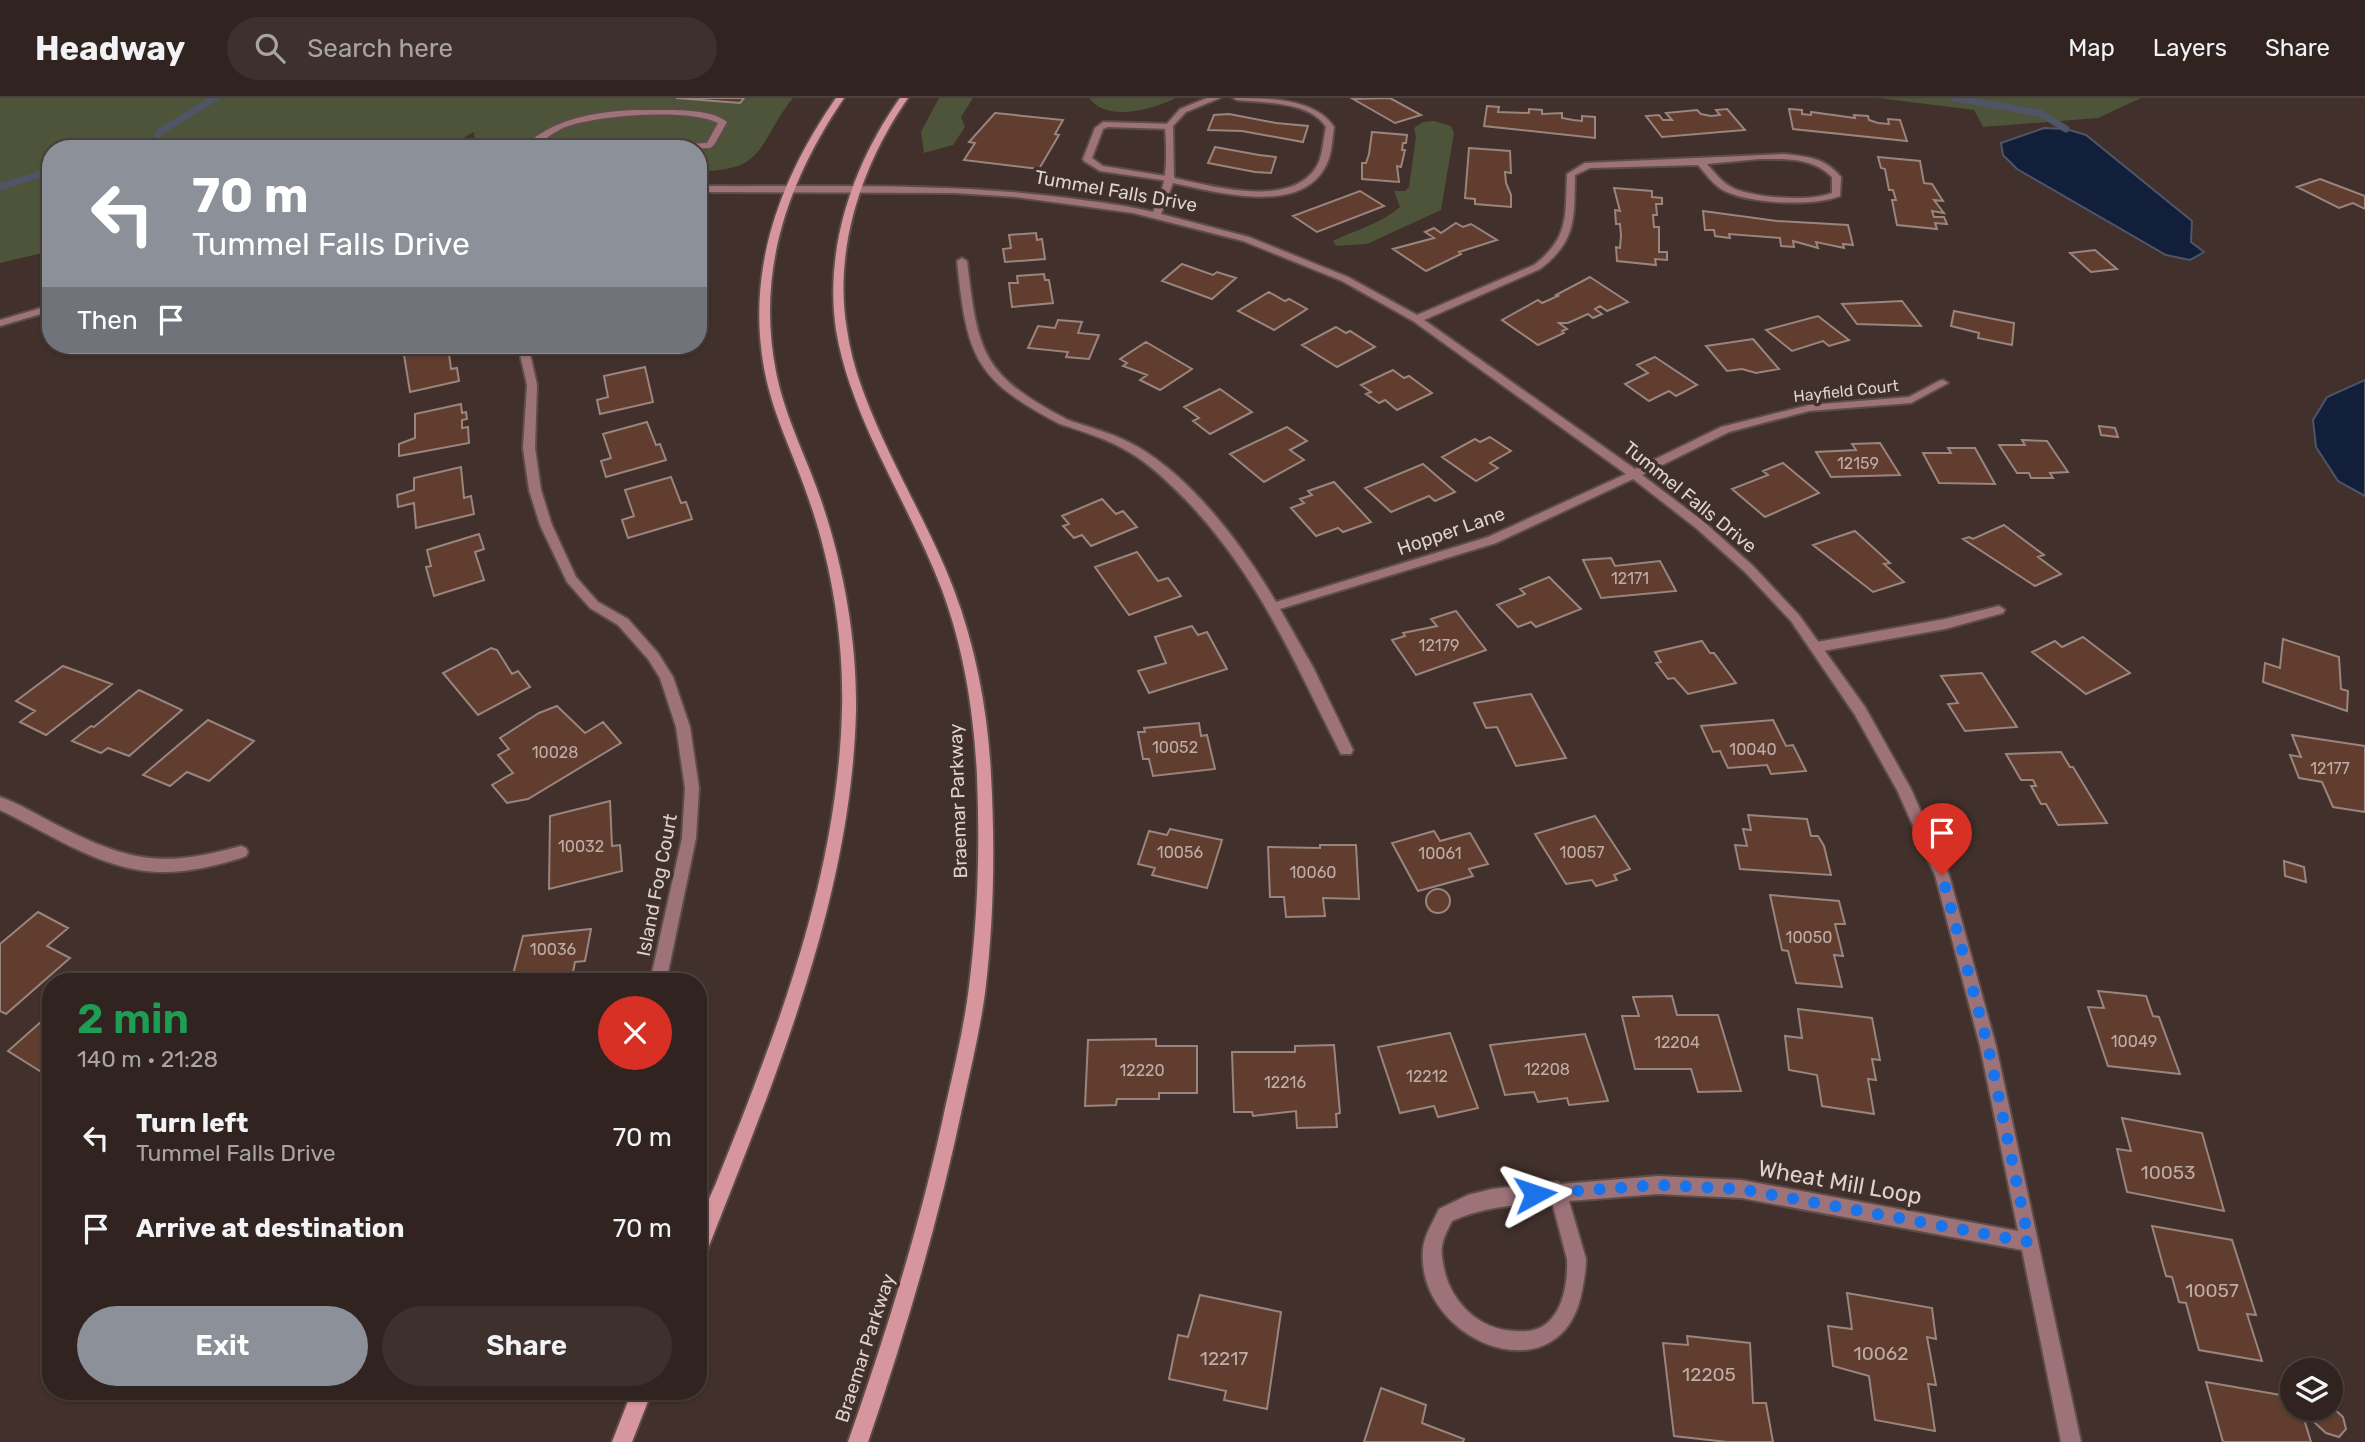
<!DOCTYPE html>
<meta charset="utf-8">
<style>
:root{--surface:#312420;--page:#3d302d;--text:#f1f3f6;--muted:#a8a4a5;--line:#4c413e;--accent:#8c9099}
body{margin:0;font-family:Rubik,sans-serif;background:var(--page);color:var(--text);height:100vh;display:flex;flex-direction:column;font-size:26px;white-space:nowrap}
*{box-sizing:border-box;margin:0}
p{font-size:23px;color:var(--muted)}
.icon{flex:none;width:38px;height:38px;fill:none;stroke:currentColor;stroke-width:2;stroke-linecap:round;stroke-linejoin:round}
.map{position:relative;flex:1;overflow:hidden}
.details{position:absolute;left:42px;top:875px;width:665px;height:427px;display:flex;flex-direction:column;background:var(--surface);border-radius:28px;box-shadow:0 2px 5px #0004,0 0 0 2px var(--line)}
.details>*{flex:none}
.guide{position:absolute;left:42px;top:42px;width:665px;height:214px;border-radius:28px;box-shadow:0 2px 5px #0004,0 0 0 2px var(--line);background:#8c9099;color:#fff;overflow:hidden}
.tools{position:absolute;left:2280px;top:1260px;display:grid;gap:14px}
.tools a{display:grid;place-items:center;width:63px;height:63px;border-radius:50%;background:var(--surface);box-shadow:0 2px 5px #0004,0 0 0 2px var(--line);font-size:35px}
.pin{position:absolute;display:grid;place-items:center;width:60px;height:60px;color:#fff;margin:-72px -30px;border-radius:50% 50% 50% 0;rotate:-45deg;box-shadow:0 0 7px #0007}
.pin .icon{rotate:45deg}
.me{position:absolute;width:77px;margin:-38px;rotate:85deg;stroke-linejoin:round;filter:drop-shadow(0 0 5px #0008)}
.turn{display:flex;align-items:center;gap:24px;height:147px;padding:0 35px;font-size:32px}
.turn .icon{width:91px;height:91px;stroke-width:2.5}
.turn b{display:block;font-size:49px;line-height:60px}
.then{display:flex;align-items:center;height:66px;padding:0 35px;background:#0003;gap:14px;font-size:26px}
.round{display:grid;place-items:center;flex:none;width:74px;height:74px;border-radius:37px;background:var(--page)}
.headline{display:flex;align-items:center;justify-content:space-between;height:119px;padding:0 35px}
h1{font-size:42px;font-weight:600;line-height:52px;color:#1e9e55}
.action{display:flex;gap:14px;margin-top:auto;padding:14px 35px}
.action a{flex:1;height:80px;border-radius:42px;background:var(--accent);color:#fff;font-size:28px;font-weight:600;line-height:80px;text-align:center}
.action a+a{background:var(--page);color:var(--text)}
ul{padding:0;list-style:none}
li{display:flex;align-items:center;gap:21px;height:91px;padding:0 35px}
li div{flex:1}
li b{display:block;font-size:26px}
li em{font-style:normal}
header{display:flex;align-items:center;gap:42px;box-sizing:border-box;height:98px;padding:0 35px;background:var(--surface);border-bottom:2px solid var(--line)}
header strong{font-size:33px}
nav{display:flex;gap:38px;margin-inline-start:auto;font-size:24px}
.search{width:490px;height:63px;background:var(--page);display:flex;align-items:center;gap:18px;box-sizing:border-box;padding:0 24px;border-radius:38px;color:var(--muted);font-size:26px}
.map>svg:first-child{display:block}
.green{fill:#4d5439}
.water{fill:#121f3b;stroke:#4f5567;stroke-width:2}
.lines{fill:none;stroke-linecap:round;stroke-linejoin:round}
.stream{stroke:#4f5567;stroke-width:7}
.building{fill:#613d2f;stroke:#99857e;stroke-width:2}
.lane-casing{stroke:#5d4d48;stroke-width:4}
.street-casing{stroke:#5d4d48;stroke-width:4}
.secondary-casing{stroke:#5d4d48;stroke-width:4}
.lane{fill:#9d7379;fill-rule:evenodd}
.street{fill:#9d7379;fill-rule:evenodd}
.secondary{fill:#d7969e;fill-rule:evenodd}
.route{stroke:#1a73e8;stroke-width:12;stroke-dasharray:0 21.6}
.labels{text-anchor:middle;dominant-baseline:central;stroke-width:7;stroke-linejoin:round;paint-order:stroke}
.far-street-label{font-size:16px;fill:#ddd2ce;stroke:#41302b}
.number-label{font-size:16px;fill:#beada6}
.street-label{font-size:19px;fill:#ddd2ce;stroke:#41302b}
.near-number-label{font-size:19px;fill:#beada6}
.near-street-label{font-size:23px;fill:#ddd2ce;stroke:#41302b}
</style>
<header>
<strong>Headway</strong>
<div class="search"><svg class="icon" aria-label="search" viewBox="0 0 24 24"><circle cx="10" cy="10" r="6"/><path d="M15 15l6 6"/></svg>Search here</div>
<nav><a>Map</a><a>Layers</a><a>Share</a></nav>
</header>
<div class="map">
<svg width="2365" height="1344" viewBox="0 0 2365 1344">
<rect width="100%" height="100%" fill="#41302b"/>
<!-- green -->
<path class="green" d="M0,0H793C756,47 767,73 698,73V51H475L474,34L443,51H51V153L0,165Z
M939,0H973L961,19L965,29L953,47L924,55L921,34Z
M1089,0H1176C1153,11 1107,25 1089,0Z
M1878,0H2141L2098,20L1983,29L1974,12Z
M1434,23L1451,28L1454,35L1441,112L1367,146L1336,148L1333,143C1355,132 1382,125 1400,109L1394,93H1405L1409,89L1416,39L1414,30L1423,24Z"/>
<!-- water -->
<path class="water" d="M2044,30L2066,31L2086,37L2192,123L2191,144L2204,154L2190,162L2166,157L2017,71L2003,57L2001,45Z
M2365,282V398L2338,383L2316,349L2313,322L2327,299Z"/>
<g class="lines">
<!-- stream -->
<path class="stream" d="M1954,0L2040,15L2066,31
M149,51L158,41V35L215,0
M0,89L51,73"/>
</g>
<!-- building -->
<path class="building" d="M676,0H744L740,5Z
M1390,0L1421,17L1395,25L1353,1Z
M1487,8L1499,9L1498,14L1529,15V11L1542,12V16L1562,15V20L1573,22L1582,23V18L1595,19V40L1484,28Z
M1727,11L1745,32L1662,39L1646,18L1659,17L1663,22H1672L1666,15L1697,12L1701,16L1711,18L1720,17L1716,12Z
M1789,11L1802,12V16L1811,17V14L1855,20L1854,17L1868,18L1869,22L1878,25L1889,26L1888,21L1900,22L1907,43L1793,31Z
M995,15L1063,22L1055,36L1059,37L1039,71L964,62L975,45L969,44Z
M1229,16L1276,25L1308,28L1303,44L1242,33L1208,32L1214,17Z
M1372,34L1407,37L1406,45H1403L1402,52H1405L1401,69L1397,68L1399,84L1362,81V65H1366L1369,56Z
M1215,49L1259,57L1276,59L1271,75L1255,74L1208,65Z
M1469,50L1510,53L1511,75L1505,74L1506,85L1511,97V109L1475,106V101L1465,100Z
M1878,59L1920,63L1924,85L1932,86L1943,103L1934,102L1944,115L1932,113L1934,119H1944L1947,126L1935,125L1937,131L1897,127L1892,102H1896L1893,92H1889L1885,71L1881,70Z
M2320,81L2365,98V111L2353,105L2339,110L2297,89Z
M1614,90L1652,93V99L1662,100V106H1656L1657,117H1653L1654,129H1659V154H1667V162L1655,161L1656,167L1617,163L1616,149L1620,150L1621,137L1620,126H1616L1615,112L1620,113Z
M1360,93L1384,108L1317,134L1293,118Z
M1703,113L1777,123L1848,127L1853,147L1843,146L1844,150L1816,144L1818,150L1793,143L1794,149L1781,148L1780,140L1729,136L1730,140L1715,138L1714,132H1705Z
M1456,125L1463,129L1471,126L1497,142L1459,154L1461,156L1426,173L1393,151L1434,140L1425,134L1434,130L1441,135Z
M1036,135L1037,142L1042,141L1045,161L1005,164L1003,151L1011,150L1009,137Z
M2095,152L2117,171L2091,174L2070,155Z
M1182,166L1213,177L1217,174L1236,180L1212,201L1162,183Z
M1044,176L1045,182H1049L1053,205L1012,209L1009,185H1018L1017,178Z
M1590,179L1628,204L1607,213L1600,208L1595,211L1602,216L1593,220L1588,216L1568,225H1559L1567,231L1562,233L1564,235L1538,247L1502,222L1538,202L1542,205L1558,198L1556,197Z
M1269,194L1285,203L1289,201L1307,211L1274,232L1238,213Z
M1902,203L1921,228L1857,226L1842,206Z
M1954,213L2014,225L2012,247L1978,240L1979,235L1951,228Z
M1818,218L1849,242L1829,248L1823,243L1792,253L1766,232Z
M1058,222L1082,224L1078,235L1099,237L1089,261L1066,259L1068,254L1028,250L1038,228L1055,230Z
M1336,229L1346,235L1350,233L1375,249L1337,269L1302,247Z
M1753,241L1779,271L1756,275L1742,271L1727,273L1706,248Z
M1146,244L1192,271L1160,292L1140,282L1147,277L1123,268L1127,265L1120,261Z
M448,248L451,271L457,270L459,283L410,294L404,257Z
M1655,259L1697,287L1676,298L1669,293L1649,303L1625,286L1648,275L1637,267Z
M645,269L653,304L600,316L597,302L608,299L604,278Z
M1393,272L1404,280L1409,278L1432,295L1397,312L1385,302L1379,305L1366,296L1371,294L1361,287Z
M1220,291L1252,314L1210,336L1193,323L1199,320L1184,309Z
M461,306L462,315L466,314L467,321L462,322V330L468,329L469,345L399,358V346L415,340V316Z
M647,324L656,347L660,346L666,362L606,379L601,363L611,360L603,336Z
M2099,328L2115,330L2118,339L2101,337Z
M1287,329L1307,343L1290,352L1304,362L1264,384L1230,356Z
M1490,339L1511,353L1490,365L1498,370L1476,383L1442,359L1475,341L1480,344Z
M2022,342L2047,343L2068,374L2050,375L2053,380H2031L2029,375H2017L1999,347H2025Z
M1880,345L1900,377L1831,379L1816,354L1856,352L1852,346Z
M1948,350H1975L1995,386L1939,385L1923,355H1951Z
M1783,365L1819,395L1765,419L1732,391L1768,377L1763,373Z
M1423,366L1455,394L1435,403L1429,398L1391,414L1365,390Z
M461,369L464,400L471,398L474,416L416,430L414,405L398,409L397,397L414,392V380Z
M671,379L681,405L686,404L692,421L628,440L622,422L634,418L625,392Z
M1334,384L1371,424L1343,434L1338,430L1316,438L1291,410L1304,405L1300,401L1312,397L1308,393Z
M1102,401L1116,416L1123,413L1137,429L1091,448L1082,437L1074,440L1063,428L1069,426L1062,418Z
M2004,427L2044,457L2038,459L2061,476L2035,488L1963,441L1969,439L1973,441Z
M1855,433L1890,465L1884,466L1904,484L1873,494L1813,447Z
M479,436L484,451L475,454L484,482L434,498L426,469L431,468L427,452Z
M1137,454L1158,483L1168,480L1181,498L1129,517L1095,469Z
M1611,460L1615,468L1660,463L1676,493L1601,500L1583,462Z
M1549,479L1581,511L1536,529L1531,524L1518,529L1497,507L1525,496L1520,491Z
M1456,513L1486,552L1416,577L1392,542L1405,538L1403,535L1437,528L1431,521Z
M1192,528L1198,537L1207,534L1227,571L1149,595L1138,573L1166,565L1155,539Z
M2083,539L2130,575L2086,596L2032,554L2055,543L2062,549Z
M2283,541L2339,559L2341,591L2348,593L2347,613L2263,584L2265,565L2280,570Z
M1702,543L1710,555H1714L1736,585L1688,596L1674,580L1668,581L1656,565L1661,564L1655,554Z
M491,550L497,552L512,576L518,573L530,589L478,617L443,575Z
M63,568L112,586L46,637L20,624L35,613L16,603Z
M1982,575L2017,629L1965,633L1948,606L1958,605L1941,578Z
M139,592L182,612L129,658L108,650L101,655L72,643L91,628L94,629Z
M1531,596L1566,660L1516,668L1497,629L1486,630L1474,605Z
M557,608L585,635L603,624L621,645L528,701L507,705L492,687L513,675L498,657L509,651L500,640L539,615Z
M208,622L254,643L209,683L187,674L170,688L143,677Z
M1773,622L1786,648L1793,647L1806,673L1771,676L1767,667L1728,670L1720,653L1713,654L1701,628Z
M1199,625L1201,638L1207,637L1215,671L1153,678L1149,661H1143L1138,634H1145L1144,630Z
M2292,637L2365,648V714L2333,709L2322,684L2299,680L2290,657L2301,659Z
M2061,654L2070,669H2073L2107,725L2058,727L2046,706H2041L2031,688H2036L2033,682H2021L2006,656Z
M610,703L612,748L620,747L622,773L549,791L550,718Z
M1748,717L1807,721L1811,738H1818L1824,748L1831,777L1740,771L1735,747L1747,748L1743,731L1751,732Z
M1595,718L1630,771L1614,777L1617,782L1596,788L1592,782L1566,786L1535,736Z
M1170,731L1222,742L1207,790L1152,777L1155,770L1138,766L1149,733L1167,737Z
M1434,733L1440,743L1470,735L1488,766L1469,771L1473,778L1418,793L1392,745Z
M1320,747H1356L1359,801L1323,800L1325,818L1286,819L1284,799H1270L1268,749L1320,750Z
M2284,763L2304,769L2306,784L2285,778Z
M1426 803a12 12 0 1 1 24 0a12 12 0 1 1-24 0Z
M1770,797L1839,803L1845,826H1835L1843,858L1834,857L1842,889L1796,885L1788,853L1782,852Z
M38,814L68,830L47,848L70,860L6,916L0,913V846Z
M591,831L585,863L575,864L571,884H511L523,838Z
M2098,893L2146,898L2153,918L2159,919L2180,976L2108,968L2088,909L2104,910Z
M1672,898L1677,917H1718L1741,993L1698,994L1691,971H1635L1622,918H1639L1633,899Z
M1798,911L1872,920L1880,962L1872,961L1876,982L1868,981L1874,1016L1822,1008L1817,977L1789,972L1785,938L1802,940Z
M51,915V980L8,953Z
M1450,935L1478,1010L1438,1019L1434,1008L1400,1015L1378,949Z
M1585,936L1608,1003L1569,1007L1567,1000L1538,1004L1534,994L1505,997L1490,947Z
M1156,941V948H1197V995H1159V1001H1117L1116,1007L1085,1008L1088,942Z
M1334,947L1340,1015L1336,1016L1337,1029L1297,1030L1296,1013L1253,1018L1252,1014H1234L1232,954H1295V948Z
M2122,1020L2202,1035L2224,1113L2127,1094L2117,1051L2131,1053Z
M2152,1128L2232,1142L2256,1217L2247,1216L2262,1263L2199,1252L2186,1205L2179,1204L2172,1179L2166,1178Z
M1847,1195L1932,1210L1936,1241L1927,1239L1936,1287L1928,1286L1935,1333L1875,1322L1869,1278L1833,1268L1828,1228L1852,1231Z
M1200,1197L1281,1214L1267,1311L1224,1302L1226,1293L1169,1281L1178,1237L1188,1239Z
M1687,1238L1750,1245L1753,1305H1766L1773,1344H1727L1674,1338L1663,1245L1688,1247Z
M2206,1284L2292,1299V1311H2301L2311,1344H2223Z
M1381,1290L1426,1307L1422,1325L1464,1341L1463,1344H1364Z
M2331,1308L2343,1319L2346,1331L2339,1339L2326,1335L2314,1324L2311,1311H2331Z"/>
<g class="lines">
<!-- lane casing -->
<g class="lane-casing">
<path id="lane" d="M634,12C660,13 707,8 727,24L714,47L710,50L640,51L644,48L707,45L718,25C689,10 594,17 563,30C549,36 537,51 521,51C552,21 593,14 634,12Z
M1103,24L1172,26L1173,28L1169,31L1108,29L1103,31L1092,60L1103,68L1172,79L1175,80V84L1100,73L1084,63L1083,61L1095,30Z
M962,160L967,163C978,256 982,277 1068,322V326H1060C973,281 967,257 957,163Z
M1999,508L2005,512L2003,515L1945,531L1817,554L1811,549L1817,544L1945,521Z"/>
</g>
<!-- street casing -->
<g class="street-casing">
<path id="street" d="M1207,0H1220L1186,14L1173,28L1174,80C1212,88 1288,110 1315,71C1323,60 1323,42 1326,29C1310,3 1264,5 1237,2L1233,0C1266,0 1315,0 1334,29C1332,42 1332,59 1324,71C1297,117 1216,94 1173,85L1161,116L1249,139L1348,179L1417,217L1534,167C1570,139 1565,118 1567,76L1585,65L1784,56C1808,59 1824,59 1841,79L1840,98C1813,109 1746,106 1721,91C1712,85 1705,75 1698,67L1590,70L1575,77C1574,120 1577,143 1540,171L1424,222L1635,371L1721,329L1809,307L1909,299L1939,283L1943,282L1948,285L1911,305L1809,313L1729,334L1642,377L1704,424L1753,468L1799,517L1865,609L1911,691L1949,777L1996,948L2081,1344H2061L2022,1152L1741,1100L1658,1096L1569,1103L1586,1161C1586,1172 1584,1182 1582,1193C1562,1302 1415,1244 1423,1151C1424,1137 1434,1123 1439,1111L1468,1097L1492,1091L1557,1084L1561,1086L1658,1078L1741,1082L2018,1133L1980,948L1935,777L1897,692L1855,617L1791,523L1745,474L1696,430L1633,381L1496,445L1280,511L1314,571L1353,652L1351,656H1341C1294,564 1259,478 1186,402C1169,385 1150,366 1129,354C1108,341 1084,334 1060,326V322H1068C1091,330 1116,336 1138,349C1194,382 1243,448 1276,504L1488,439L1626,376L1413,223L1342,183L1243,143L1133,115L1016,99L955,95L698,94V88C822,89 946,84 1068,100C1097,104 1125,107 1153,114C1168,87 1167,59 1165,28L1180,11ZM1759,61C1785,61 1812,59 1832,79V95C1809,104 1759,100 1735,91C1723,86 1715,75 1707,66ZM1552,1104L1567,1161C1568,1182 1564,1212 1546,1226C1537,1233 1525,1234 1515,1233C1477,1232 1448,1201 1443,1165C1442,1159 1441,1154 1442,1148C1443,1140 1448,1131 1452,1123C1484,1108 1517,1107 1552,1104Z
M51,207V213L0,228V222Z
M518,247H528L537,287L535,350L541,392L552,427L576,479L598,504L628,521L658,555L673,579L690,629L699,690L696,740L666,884H650L682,740L685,690L676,629L660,580L648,561L618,527L590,510L567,484L540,427L529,392L523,350L527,287Z
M0,699C20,706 39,718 59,728C130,764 163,770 241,748L246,750L248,754L246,758L241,760C208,770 173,778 139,772C90,764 44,733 0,712Z"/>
</g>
<!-- secondary casing -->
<g class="secondary-casing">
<path id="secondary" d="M836,0H844C788,83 756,172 776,274C785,320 807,360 822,405C844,470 857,544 856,613C851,802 775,980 707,1153L704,1159L698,1162C698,1152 697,1141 698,1131C701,1115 712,1096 718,1080C733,1043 748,1005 762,967C805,854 839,733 842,612C844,543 832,467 809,402C795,359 774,320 765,275C745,174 779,82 836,0Z
M900,0H908C862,66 833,151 847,232C852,269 867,305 882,339C905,390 934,439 954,492C976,550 988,615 991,677C995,749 994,823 985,895C980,932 971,969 963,1006C939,1121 906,1233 868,1344H848C887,1233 922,1121 946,1006C955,967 964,929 969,889C978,819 980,748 977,678C974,615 964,551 942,492C922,439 894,390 871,339C856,305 842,269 836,232C824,150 853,66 900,0Z
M632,1293H652L632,1344H612Z"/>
</g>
<!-- lane -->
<use href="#lane" class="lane"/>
<!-- street -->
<use href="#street" class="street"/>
<!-- secondary -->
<use href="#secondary" class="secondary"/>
</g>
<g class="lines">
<!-- route -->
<path class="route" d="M1535,1096L1658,1087L1741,1091L2029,1144L1988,948L1942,777"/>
</g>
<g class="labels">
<!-- far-street labels -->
<g class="far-street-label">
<text transform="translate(1846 293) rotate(-6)">Hayfield Court</text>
</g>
<!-- number labels -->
<g class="number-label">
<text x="1858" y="365">12159</text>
<text x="1630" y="480">12171</text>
<text x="1439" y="547">12179</text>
<text x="1175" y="649">10052</text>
<text x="1753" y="651">10040</text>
<text x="555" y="654">10028</text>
<text x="2330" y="670">12177</text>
<text x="581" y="748">10032</text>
<text x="1180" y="754">10056</text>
<text x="1582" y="754">10057</text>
<text x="1440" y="755">10061</text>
<text x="1313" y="774">10060</text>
<text x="1809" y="839">10050</text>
<text x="553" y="851">10036</text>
<text x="2134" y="943">10049</text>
<text x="1677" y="944">12204</text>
<text x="1547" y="971">12208</text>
<text x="1142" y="972">12220</text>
<text x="1427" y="978">12212</text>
<text x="1285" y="984">12216</text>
</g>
<!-- street labels -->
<g class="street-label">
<text transform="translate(1116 93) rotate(10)">Tummel Falls Drive</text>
<text transform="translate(1690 399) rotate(39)">Tummel Falls Drive</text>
<text transform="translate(1451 433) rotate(-19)">Hopper Lane</text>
<text transform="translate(958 703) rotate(-92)">Braemar Parkway</text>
<text transform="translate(657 787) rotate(-79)">Island Fog Court</text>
<text transform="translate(865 1250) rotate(-72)">Braemar Parkway</text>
</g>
<!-- near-number labels -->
<g class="near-number-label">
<text x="2168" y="1074">10053</text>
<text x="2212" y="1192">10057</text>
<text x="1881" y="1255">10062</text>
<text x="1224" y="1260">12217</text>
<text x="1709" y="1276">12205</text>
</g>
<!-- near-street labels -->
<g class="near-street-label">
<text transform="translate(1840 1084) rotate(10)">Wheat Mill Loop</text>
</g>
</g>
</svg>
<div class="tools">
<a><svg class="icon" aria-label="layers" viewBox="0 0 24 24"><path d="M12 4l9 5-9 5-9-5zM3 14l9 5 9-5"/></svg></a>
</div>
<div class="pin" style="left:1942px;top:777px;background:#d93025"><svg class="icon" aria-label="arrive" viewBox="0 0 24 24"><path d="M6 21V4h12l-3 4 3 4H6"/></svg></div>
<svg class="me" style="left:1535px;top:1096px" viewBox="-20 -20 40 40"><path d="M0-17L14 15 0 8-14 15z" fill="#1a73e8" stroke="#fff" stroke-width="4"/></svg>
<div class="guide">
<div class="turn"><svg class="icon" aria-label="left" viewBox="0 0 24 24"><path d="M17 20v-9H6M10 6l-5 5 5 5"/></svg><div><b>70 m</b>Tummel Falls Drive</div></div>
<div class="then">Then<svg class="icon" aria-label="arrive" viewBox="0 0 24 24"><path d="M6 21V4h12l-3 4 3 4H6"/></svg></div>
</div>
<section class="details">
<div class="headline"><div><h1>2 min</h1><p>140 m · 21:28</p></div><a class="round" style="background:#d93025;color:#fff"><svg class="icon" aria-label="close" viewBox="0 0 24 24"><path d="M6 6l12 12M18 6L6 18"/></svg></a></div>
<ul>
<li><svg class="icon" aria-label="left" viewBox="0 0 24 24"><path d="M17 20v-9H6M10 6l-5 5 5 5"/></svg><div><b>Turn left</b><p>Tummel Falls Drive</p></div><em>70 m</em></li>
<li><svg class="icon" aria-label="arrive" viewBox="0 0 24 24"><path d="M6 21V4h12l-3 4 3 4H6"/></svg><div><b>Arrive at destination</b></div><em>70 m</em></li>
</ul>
<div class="action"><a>Exit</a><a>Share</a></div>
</section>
</div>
